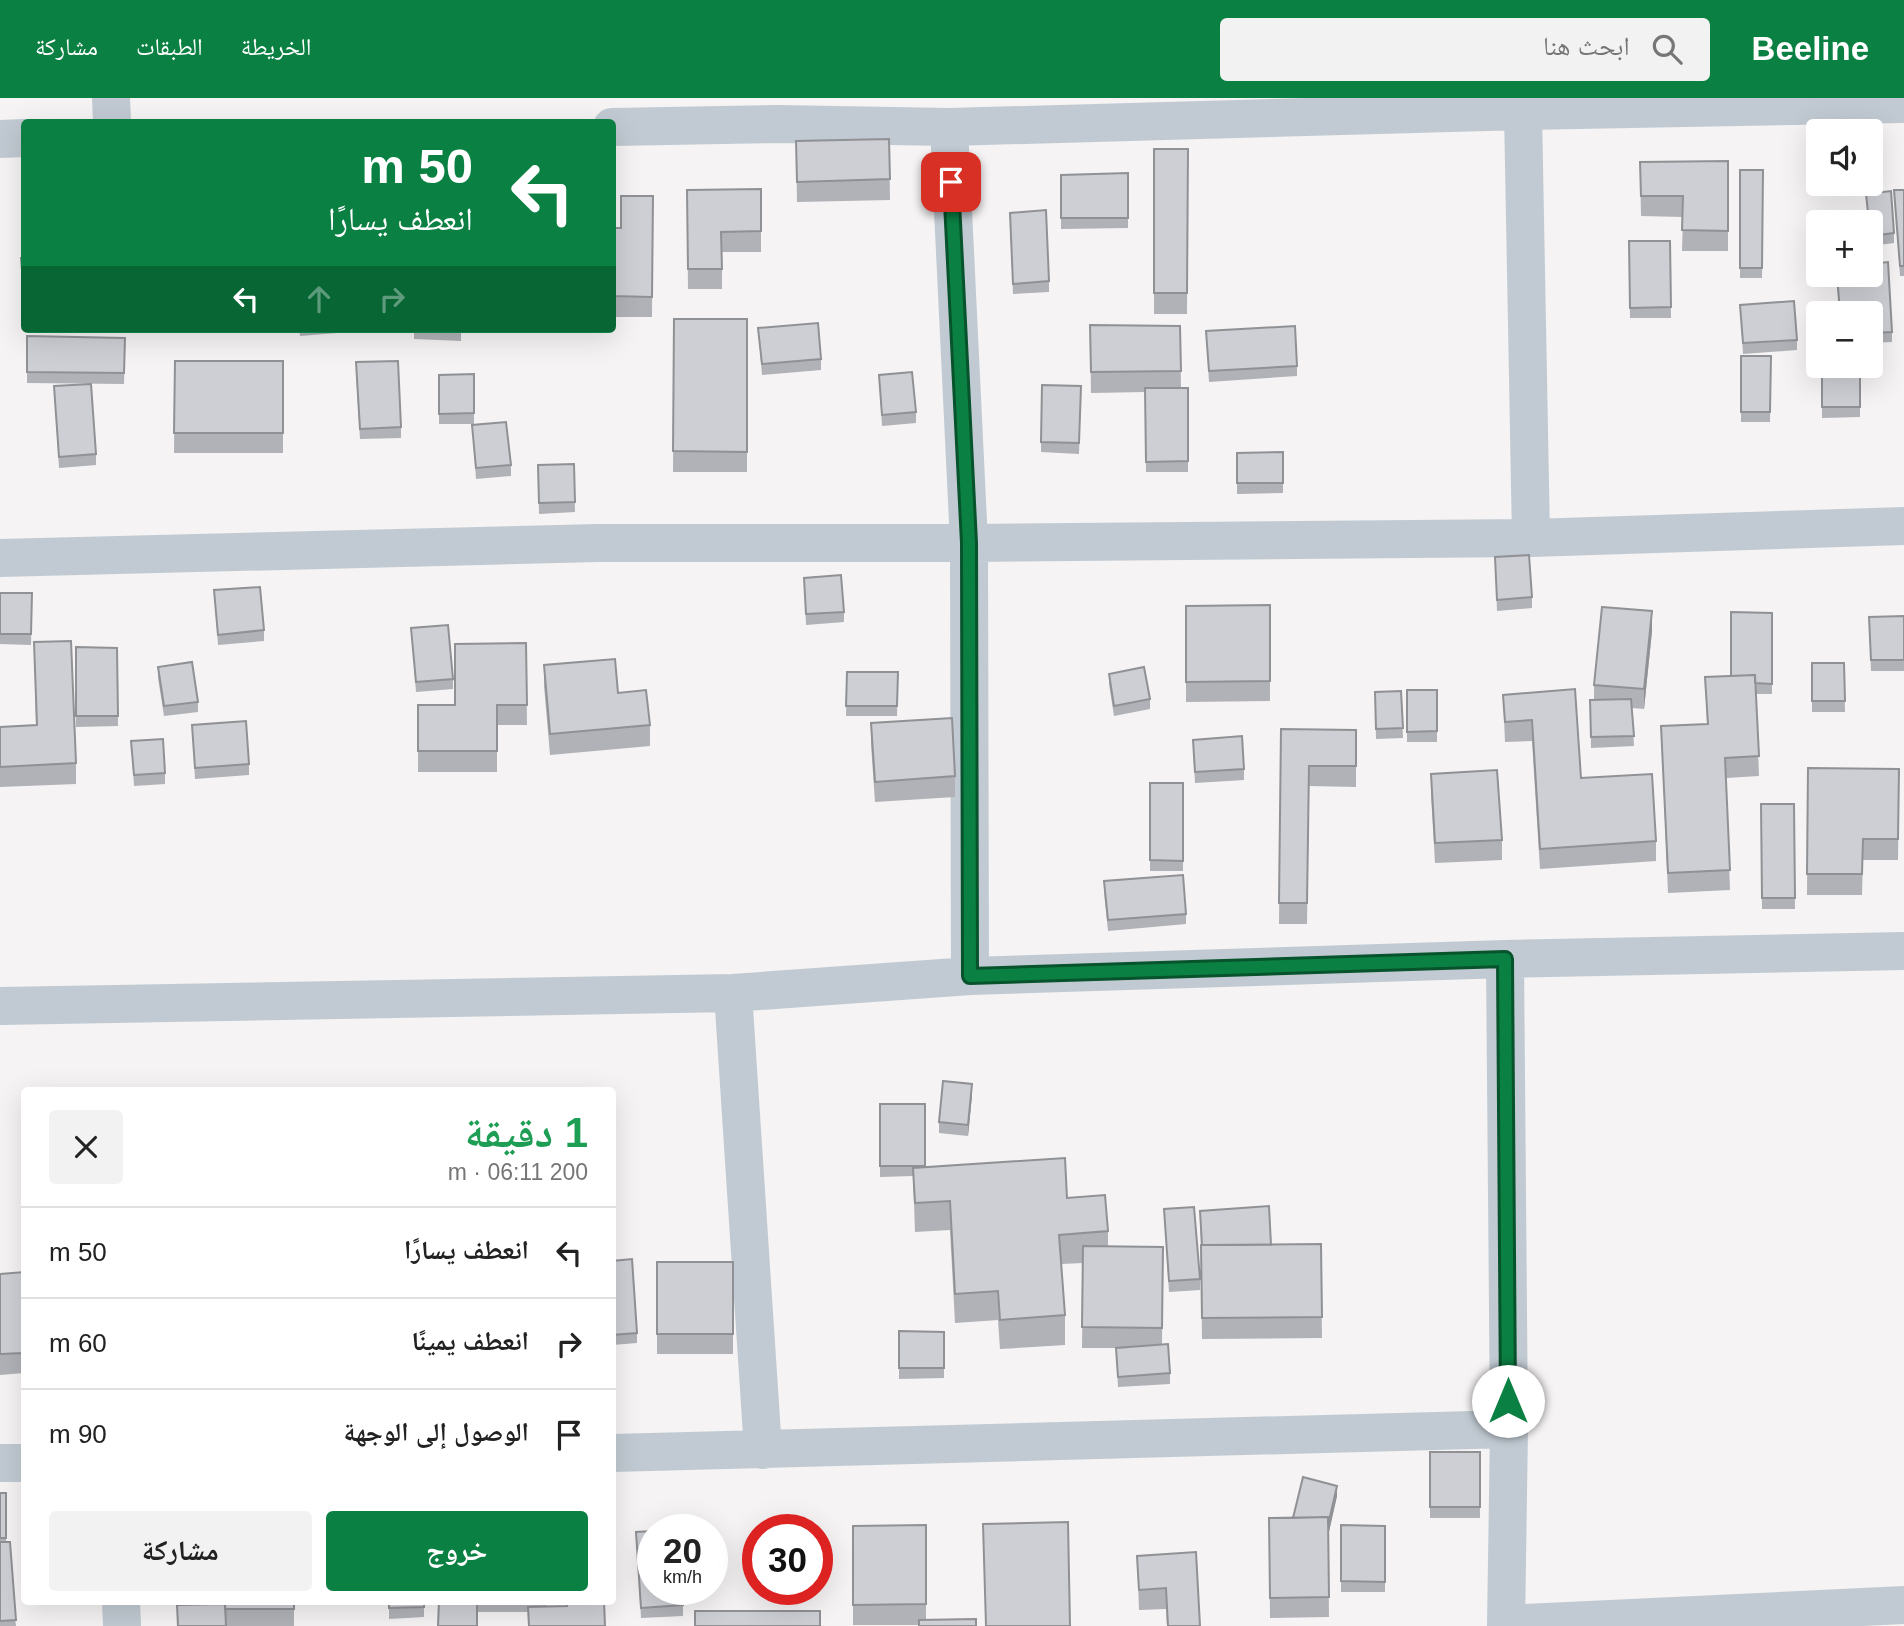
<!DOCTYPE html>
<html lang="ar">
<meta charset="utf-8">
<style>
:root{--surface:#fff;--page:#f2f2f2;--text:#222;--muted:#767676;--line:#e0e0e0;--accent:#0b8043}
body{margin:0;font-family:Arial,"Noto Naskh Arabic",sans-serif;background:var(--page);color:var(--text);direction:rtl;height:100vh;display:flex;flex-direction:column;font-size:26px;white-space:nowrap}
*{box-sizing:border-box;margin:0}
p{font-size:23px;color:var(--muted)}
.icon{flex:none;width:38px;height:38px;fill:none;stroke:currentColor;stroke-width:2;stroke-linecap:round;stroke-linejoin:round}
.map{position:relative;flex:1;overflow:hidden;direction:ltr}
.side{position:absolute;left:21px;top:989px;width:595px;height:518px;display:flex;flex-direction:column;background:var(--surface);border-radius:7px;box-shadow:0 7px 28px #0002;direction:rtl}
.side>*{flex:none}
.banner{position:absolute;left:21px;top:21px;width:595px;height:214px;border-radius:7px;box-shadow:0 7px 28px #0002;direction:rtl;background:#0b8043;color:#fff;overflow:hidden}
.tools{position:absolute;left:1806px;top:21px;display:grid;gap:14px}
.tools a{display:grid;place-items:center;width:77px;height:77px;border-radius:7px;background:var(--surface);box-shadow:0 7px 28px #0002;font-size:35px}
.speed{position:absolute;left:637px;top:1416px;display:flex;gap:14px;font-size:35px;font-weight:700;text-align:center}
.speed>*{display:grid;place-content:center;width:91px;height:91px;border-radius:50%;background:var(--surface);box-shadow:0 7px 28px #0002;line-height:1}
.speed small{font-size:18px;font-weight:400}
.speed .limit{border:10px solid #d22;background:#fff;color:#111}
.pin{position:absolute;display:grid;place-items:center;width:60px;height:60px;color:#fff;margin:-30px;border-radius:14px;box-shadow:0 4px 10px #0006}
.me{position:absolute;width:77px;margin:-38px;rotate:0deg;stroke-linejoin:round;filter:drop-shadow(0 0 5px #0008)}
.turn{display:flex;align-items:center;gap:24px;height:147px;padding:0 28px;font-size:32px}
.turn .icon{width:91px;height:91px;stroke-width:2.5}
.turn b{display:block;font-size:49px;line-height:60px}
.lanes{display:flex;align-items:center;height:66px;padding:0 28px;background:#0003;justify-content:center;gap:35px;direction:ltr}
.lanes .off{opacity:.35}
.round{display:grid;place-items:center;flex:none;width:74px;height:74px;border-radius:7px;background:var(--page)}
.head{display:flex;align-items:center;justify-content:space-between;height:119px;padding:0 28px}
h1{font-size:42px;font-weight:700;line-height:52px;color:#1e9e55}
.button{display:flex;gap:14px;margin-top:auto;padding:14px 28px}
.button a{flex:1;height:80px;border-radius:7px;background:var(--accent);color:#fff;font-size:28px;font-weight:700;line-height:80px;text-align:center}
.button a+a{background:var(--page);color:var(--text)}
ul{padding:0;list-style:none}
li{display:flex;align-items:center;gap:21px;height:91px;padding:0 28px;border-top:2px solid var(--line)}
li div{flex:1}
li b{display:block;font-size:26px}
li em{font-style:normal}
header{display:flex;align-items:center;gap:42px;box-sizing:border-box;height:98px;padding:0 35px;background:var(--accent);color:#fff}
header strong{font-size:33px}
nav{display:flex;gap:38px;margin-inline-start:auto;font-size:24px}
.search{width:490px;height:63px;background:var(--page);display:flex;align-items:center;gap:18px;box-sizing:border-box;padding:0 24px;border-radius:7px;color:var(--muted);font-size:26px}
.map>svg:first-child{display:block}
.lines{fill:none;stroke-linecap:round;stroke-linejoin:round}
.minor{stroke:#c1cad2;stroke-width:38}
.wall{fill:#b0b2b7}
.shaded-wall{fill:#909195}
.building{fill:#cdcfd5;stroke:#909195;stroke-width:2}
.route-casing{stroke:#07532c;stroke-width:18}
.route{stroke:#0b8043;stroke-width:12}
</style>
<header>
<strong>Beeline</strong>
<div class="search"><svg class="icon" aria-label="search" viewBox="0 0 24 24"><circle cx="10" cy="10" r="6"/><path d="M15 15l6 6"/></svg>ابحث هنا</div>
<nav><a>الخريطة</a><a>الطبقات</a><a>مشاركة</a></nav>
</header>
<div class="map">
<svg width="1904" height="1528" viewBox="0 0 1904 1528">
<rect width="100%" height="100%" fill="#f5f3f3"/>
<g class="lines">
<!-- minor -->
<path class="minor" d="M111,0L112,24
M1523,13L1531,440
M612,29L778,26L949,29L1523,13L1904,6
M949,29L969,445L970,878
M0,41L24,40
M0,460L598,445H969L1531,440L1904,428
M1505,861L1509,1331L1506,1528
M733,895L763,1352
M0,908L733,895L970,878L1505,861L1904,853
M612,1355L1509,1331
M0,1365H24
M121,1503L122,1528
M1506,1526L1904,1507"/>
</g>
<!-- wall -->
<path class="wall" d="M889,41L890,102L797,104L796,43Z
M1154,51H1188L1187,216H1154Z
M1728,63V153H1682L1683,119L1641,118L1640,64Z
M1740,72H1763L1762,180H1740Z
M1128,75V130L1061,131V77Z
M761,91V154H722V191H688L687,92Z
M1894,92H1904V178H1900Z
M1866,96L1894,135V145L1871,148V124H1868Z
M653,98L652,219H612V130H621Z
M1010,125L1049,183V194L1013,196Z
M1629,143H1670L1671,220H1630Z
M21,160H24V206L21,171Z
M1837,177H1871L1892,234V244L1871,245V215H1839Z
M1740,207L1797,242V252L1743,256Z
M674,221H747V374H673Z
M1090,227L1180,228L1181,290H1188V374H1146L1145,294L1091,295Z
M758,230L821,261V272L762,277Z
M299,231H388L300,238Z
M414,231H461V243L414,241Z
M1206,233L1297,268V278L1209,284Z
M27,238L125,240L124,286L27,285Z
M1741,258H1771L1770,324H1741Z
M175,263H283V355H174Z
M1822,268H1860V319L1822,320Z
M356,275L401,329V340L360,341Z
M474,276V326H439V277Z
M879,277L916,314V325L882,328Z
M54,288L96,356V367L59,370Z
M1081,288L1079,356L1041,354V344Z
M472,327L511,367V378L476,381Z
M1283,354V395L1237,396V355Z
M574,366L575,414L539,416L538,367Z
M1495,459L1532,499V510L1497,513Z
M804,480L844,514V524L806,527Z
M214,492L264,532V543L218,547Z
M0,495H32L31,547L0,546Z
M1270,507V603L1186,604V508Z
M1904,518V573H1871L1869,519Z
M411,530L453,581V591L416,594Z
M1652,533L1644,611L1632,610L1634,648L1591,650L1590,602H1594V587Z
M34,544L76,665V686L0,689V629L36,627Z
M526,545L527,627H497V674H418V607H455Z
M76,549L117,550L118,628L76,629Z
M1812,565H1844L1845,614H1812Z
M544,567L618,595L650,627V648L550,657L544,588Z
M158,569L198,604V614L164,618L158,580Z
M847,574H898L897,618H846Z
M1109,576L1150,601V611L1114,618L1109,586Z
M1705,579L1772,586V596H1756L1759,678L1726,680L1730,792L1668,795L1661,628L1707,626Z
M1575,591L1581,680L1656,743V763L1540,771L1532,643L1505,644L1503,597Z
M1407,592H1437V644H1407Z
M1401,593L1403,640L1376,641L1375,594Z
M871,625L955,678V699L875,704L871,646Z
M192,627L249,666V677L195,681Z
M1281,631L1356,632V689L1309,688L1307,826H1279Z
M1193,642L1244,671V682L1195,685Z
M131,643L165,675V686L134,688Z
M1808,670L1899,671L1898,762H1863L1862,797H1807Z
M1431,676L1502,742V762L1435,765L1431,696Z
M1150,685H1183V773H1150Z
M1761,706H1794L1795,811H1762Z
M1104,783L1186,816V826L1108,833L1104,794Z
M972,997L968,1038L939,1035V1024Z
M880,1006H925V1069L1067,1100L1108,1133V1148L1163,1149L1162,1246L1170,1275V1286L1118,1289L1116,1250H1082L1083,1165L1061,1166L1065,1217V1247L1000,1251L998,1222L955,1225L950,1132L915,1134L913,1078L880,1079Z
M1164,1111L1200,1181V1192L1169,1194Z
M1200,1113L1271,1147L1321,1146L1322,1240L1202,1241L1201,1151Z
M612,1163L637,1235V1245L612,1247Z
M657,1164H733V1256H657Z
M24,1174V1275L0,1277V1176Z
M899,1233L944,1234V1280L899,1281Z
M1430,1354H1480V1420H1430Z
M0,1395H6V1444L16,1528H0Z
M1337,1398L1328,1438L1329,1519L1270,1520L1269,1420H1293Z
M926,1427V1522L919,1527H853V1428Z
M1341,1427L1385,1428V1494H1341Z
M636,1434L683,1507V1518L641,1520Z
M1137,1458L1200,1528H1167L1166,1511L1139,1512Z
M294,1503V1528H177V1507Z
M389,1503H424V1519L389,1521Z
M439,1503H547V1509L566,1508V1503H604L605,1528H528V1514H477Z"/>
<!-- shaded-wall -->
<path class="shaded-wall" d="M1652,513V533L1644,611V591Z
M972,986V997L968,1038V1027Z
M1337,1388V1398L1328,1438V1427Z"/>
<!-- building -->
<path class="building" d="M889,41L890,81L797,84L796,43Z
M1154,51H1188L1187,195H1154Z
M1728,63V133L1682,132L1683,98H1641L1640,64Z
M1740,72H1763L1762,170H1740Z
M1128,75V120H1061V77Z
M761,91V133L721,134L722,171H688L687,92Z
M1894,92H1904V168H1900Z
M1891,93L1894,135L1871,138V124H1869L1866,96Z
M621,98H653L652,199L612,198V130H621Z
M1046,112L1049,183L1013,186L1010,115Z
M1629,143H1670L1671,209L1630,210Z
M21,160H24V196Z
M1888,164L1892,234L1871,235V215H1840L1837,177H1871V166Z
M1794,203L1797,242L1743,245L1740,207Z
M674,221H747V354L673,353Z
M818,225L821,261L762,266L758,230Z
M1090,227L1180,228L1181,273L1091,274Z
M1295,228L1297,268L1209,273L1206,233Z
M432,231H461V232Z
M27,238L125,240L124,275L27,274Z
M1741,258H1771L1770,314H1741Z
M175,263H283V335H174Z
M398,263L401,329L360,331L356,264Z
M1822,268H1860V309H1822Z
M912,274L916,314L882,317L879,277Z
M474,276V315L439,316V277Z
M91,286L96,356L59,359L54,288Z
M1042,287L1081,288L1079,345L1041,344Z
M1145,290H1188V363L1146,364Z
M506,324L511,367L476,370L472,327Z
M1283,354V385H1237V355Z
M574,366L575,404L539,405L538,367Z
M1529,457L1532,499L1497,502L1495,459Z
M841,477L844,514L806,516L804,480Z
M260,489L264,532L218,537L214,492Z
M0,495H32L31,536H0Z
M1270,507V583L1186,584V508Z
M1602,509L1652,513L1644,591L1594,587Z
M1731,514L1772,515V586L1755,585V577L1731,578Z
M1904,518V562H1871L1869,519Z
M448,527L453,581L416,584L411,530Z
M71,543L76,665L0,669V629L37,627L34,544Z
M526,545L527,607H497V653H418V607H455V546Z
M76,549L117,550L118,618H76Z
M615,561L618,595L646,592L650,627L550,636L544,567Z
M192,564L198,604L164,608L158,569Z
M1812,565H1844L1845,603H1812Z
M1144,569L1150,601L1114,608L1109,576Z
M847,574H898L897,608H846Z
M1755,577L1759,658L1725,660L1730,772L1668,775L1661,628L1708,626L1705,579Z
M1575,591L1581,680L1652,676L1656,743L1540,751L1532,622L1505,624L1503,597Z
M1407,592H1437V633L1407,634Z
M1401,593L1403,630L1376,631L1375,594Z
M1631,601L1634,638L1591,639L1590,602Z
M952,620L955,678L875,684L871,625Z
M246,623L249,666L195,670L192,627Z
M1281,631L1356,632V668H1309L1307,805H1279Z
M1242,638L1244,671L1195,674L1193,642Z
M163,641L165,675L134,677L131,643Z
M1808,670L1899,671L1898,741H1863L1862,776H1807Z
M1497,672L1502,742L1435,745L1431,676Z
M1150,685H1183V763L1150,762Z
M1761,706H1794L1795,800H1762Z
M1183,777L1186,816L1108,822L1104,783Z
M943,983L972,986L968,1027L939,1024Z
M880,1006H925V1068H880Z
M1065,1060L1067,1100L1105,1097L1108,1133L1059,1137L1065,1217L1000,1222L998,1193L955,1196L950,1103L915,1105L913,1070Z
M1269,1108L1271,1147H1202L1200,1113Z
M1194,1109L1200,1181L1169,1183L1164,1111Z
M1321,1146L1322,1219L1202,1220L1201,1147Z
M1083,1148L1163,1149L1162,1230L1082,1229Z
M632,1161L637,1235L612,1237V1163Z
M657,1164H733V1236H657Z
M24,1174V1255L0,1256V1176Z
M899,1233L944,1234V1270H899Z
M1168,1246L1170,1275L1118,1279L1116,1250Z
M1430,1354H1480V1409H1430Z
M1303,1379L1337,1388L1328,1427V1419L1293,1420Z
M0,1395H6V1440H0Z
M1328,1419L1329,1499L1270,1500L1269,1420Z
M1068,1424L1070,1528H986L983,1426Z
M926,1427V1506L853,1507V1428Z
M1341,1427L1385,1428V1484L1341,1483Z
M653,1433V1491H682L683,1507L641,1510L636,1434Z
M0,1444H10L16,1522L0,1523Z
M1196,1454L1200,1528H1168L1166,1490L1139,1492L1137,1458Z
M213,1503H294V1511H225V1506H213Z
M389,1503H424V1509L389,1510Z
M439,1503H477V1528H438Z
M567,1503H604L605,1528H529L528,1509L567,1508Z
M225,1506L226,1528H178L177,1507Z
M695,1513H820V1528H695Z
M976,1521V1528H919V1522Z"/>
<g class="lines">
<!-- route casing -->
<g class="route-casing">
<path id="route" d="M951,84L969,445L970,878L1505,861L1508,1303"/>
</g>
<!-- route -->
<use href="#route" class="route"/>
</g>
</svg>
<div class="tools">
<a><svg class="icon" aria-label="sound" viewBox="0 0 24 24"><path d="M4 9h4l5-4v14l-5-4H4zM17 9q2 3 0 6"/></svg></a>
<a>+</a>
<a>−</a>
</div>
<div class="speed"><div>20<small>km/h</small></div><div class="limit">30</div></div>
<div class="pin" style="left:951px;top:84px;background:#d93025"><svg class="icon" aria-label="arrive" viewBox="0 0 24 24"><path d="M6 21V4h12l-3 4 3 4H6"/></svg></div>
<svg class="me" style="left:1508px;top:1303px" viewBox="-20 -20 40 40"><circle r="19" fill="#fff"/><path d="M0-13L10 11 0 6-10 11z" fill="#0b8043"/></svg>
<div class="banner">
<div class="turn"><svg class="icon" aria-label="left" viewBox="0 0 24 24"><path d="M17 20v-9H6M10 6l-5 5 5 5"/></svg><div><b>50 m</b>انعطف يسارًا</div></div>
<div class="lanes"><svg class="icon" aria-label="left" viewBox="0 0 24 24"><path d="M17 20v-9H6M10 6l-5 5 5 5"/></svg><svg class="icon off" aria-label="ahead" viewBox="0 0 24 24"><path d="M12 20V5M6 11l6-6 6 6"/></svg><svg class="icon off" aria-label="right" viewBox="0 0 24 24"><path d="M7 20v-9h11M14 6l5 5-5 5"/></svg></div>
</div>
<section class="side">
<div class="head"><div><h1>1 دقيقة</h1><p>200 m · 06:11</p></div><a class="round"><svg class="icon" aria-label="close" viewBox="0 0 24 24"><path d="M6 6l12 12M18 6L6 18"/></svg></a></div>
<ul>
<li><svg class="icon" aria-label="left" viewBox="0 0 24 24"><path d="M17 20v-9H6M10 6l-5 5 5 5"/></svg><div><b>انعطف يسارًا</b></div><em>50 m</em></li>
<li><svg class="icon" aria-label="right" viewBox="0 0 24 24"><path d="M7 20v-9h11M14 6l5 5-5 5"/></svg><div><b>انعطف يمينًا</b></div><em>60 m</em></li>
<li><svg class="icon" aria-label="arrive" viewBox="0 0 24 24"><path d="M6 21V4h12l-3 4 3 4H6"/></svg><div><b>الوصول إلى الوجهة</b></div><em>90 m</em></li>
</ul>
<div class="button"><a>خروج</a><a>مشاركة</a></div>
</section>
</div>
